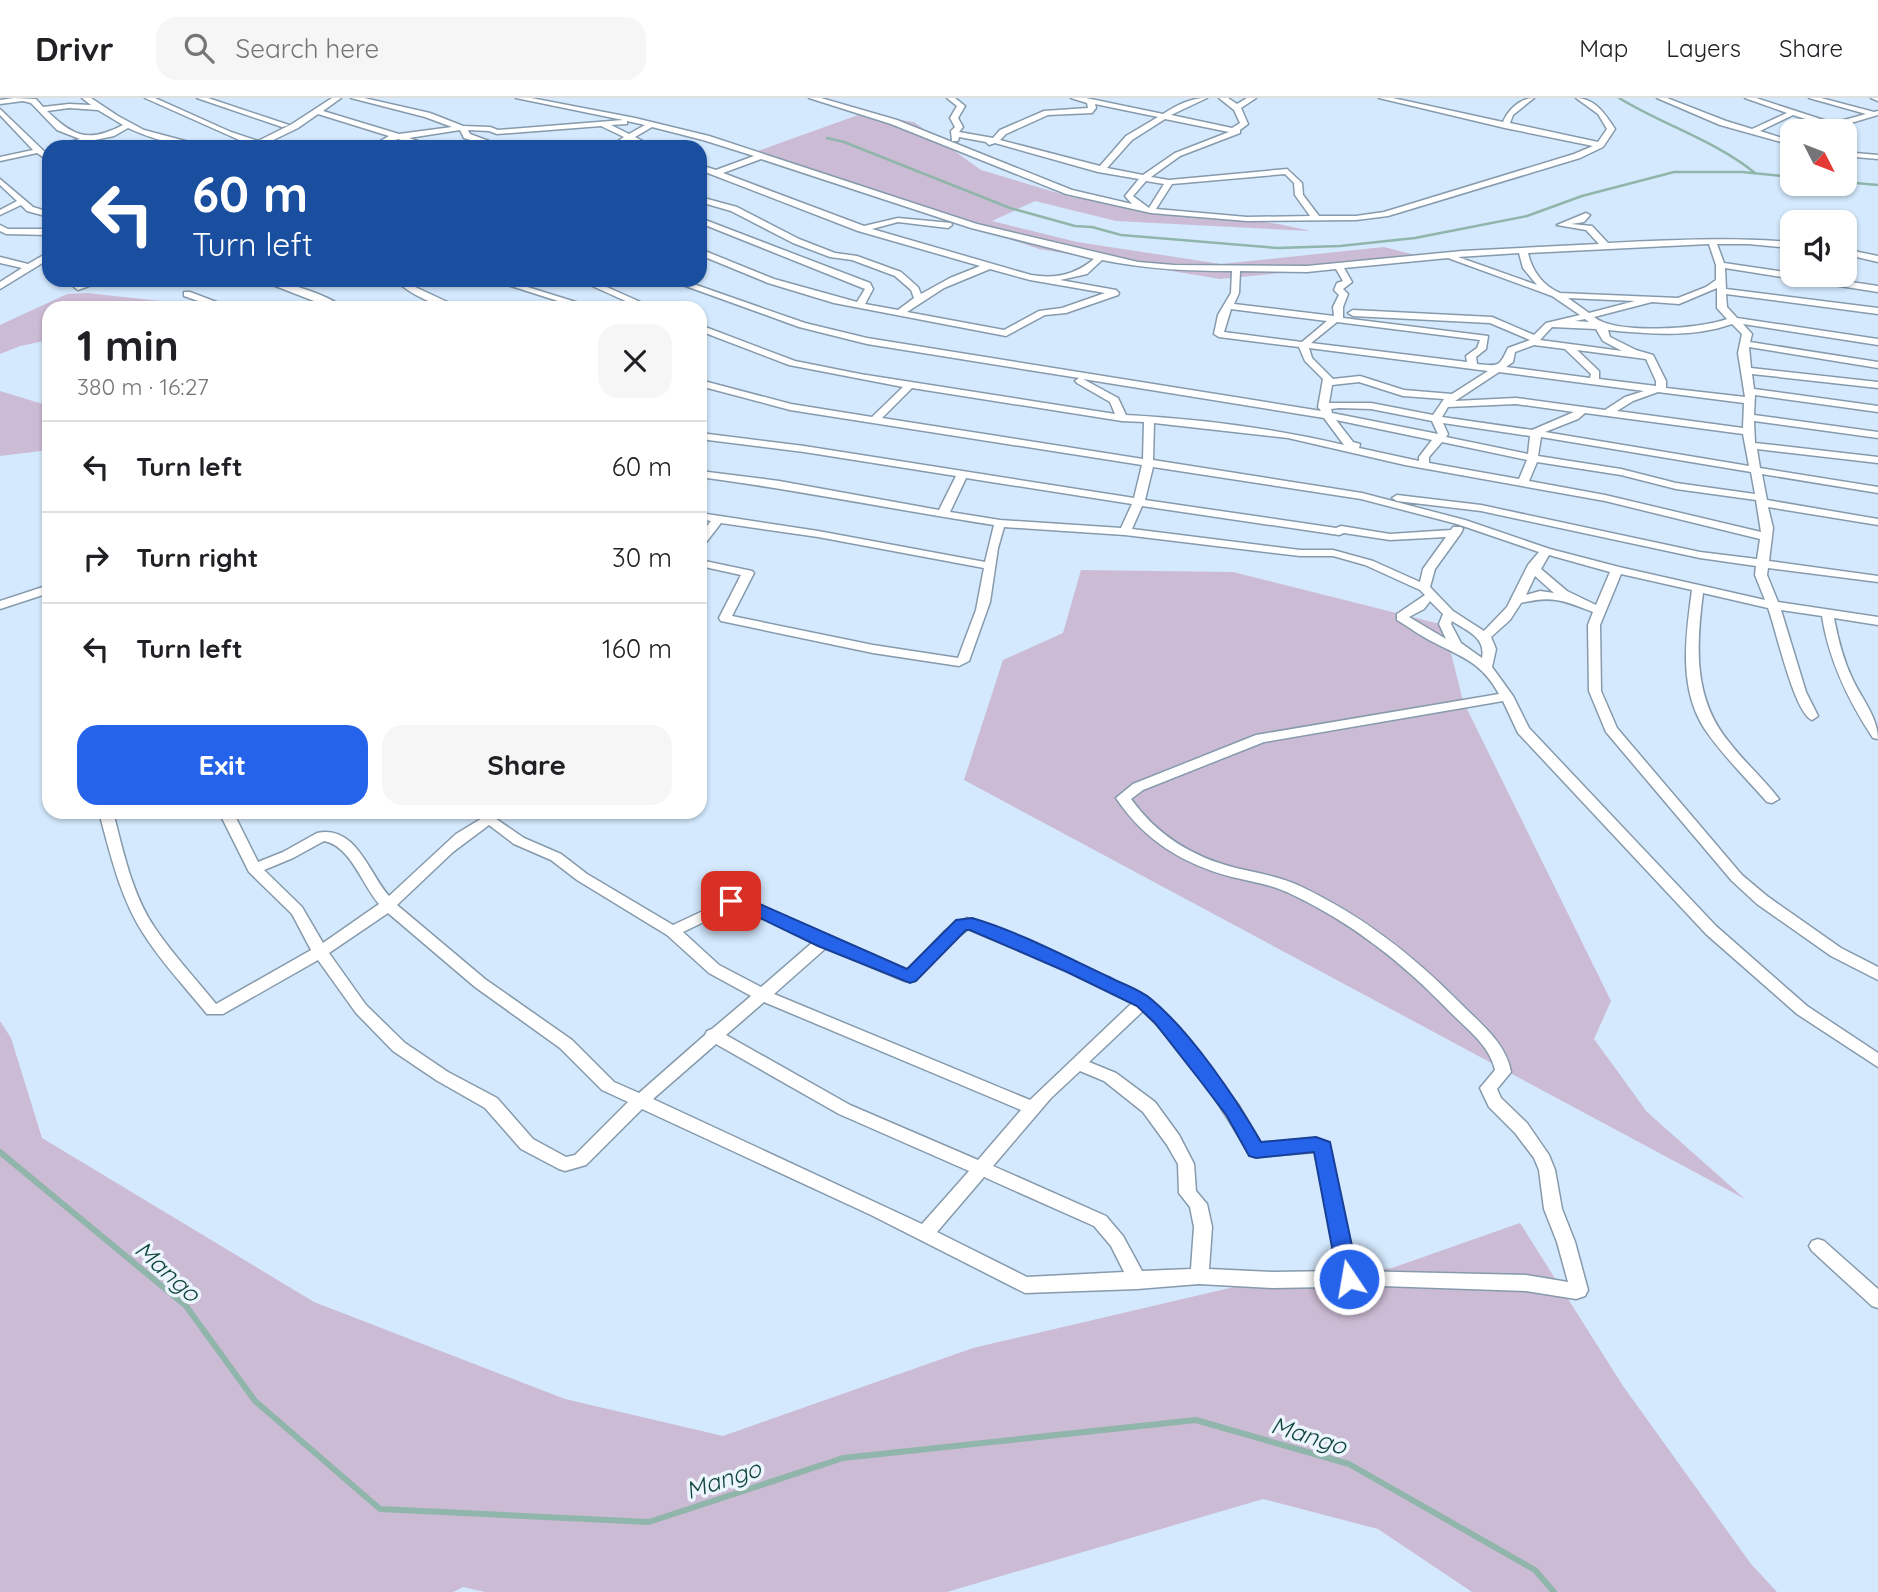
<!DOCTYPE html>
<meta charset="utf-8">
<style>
:root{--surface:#fff;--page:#f6f6f6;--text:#202124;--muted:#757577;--line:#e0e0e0;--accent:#2563eb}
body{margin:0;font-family:Quicksand,sans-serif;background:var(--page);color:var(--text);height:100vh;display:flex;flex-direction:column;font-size:26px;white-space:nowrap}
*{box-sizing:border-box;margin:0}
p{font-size:23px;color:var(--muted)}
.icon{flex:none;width:38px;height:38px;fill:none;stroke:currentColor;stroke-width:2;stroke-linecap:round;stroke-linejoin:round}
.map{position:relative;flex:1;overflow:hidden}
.sheet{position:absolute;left:42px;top:203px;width:665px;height:518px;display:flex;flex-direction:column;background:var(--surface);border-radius:21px;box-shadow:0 2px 5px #0004}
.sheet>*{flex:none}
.top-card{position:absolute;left:42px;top:42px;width:665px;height:147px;border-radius:21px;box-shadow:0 2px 5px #0004;background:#1a4fa0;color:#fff;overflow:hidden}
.needle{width:46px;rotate:132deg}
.buttons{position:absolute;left:1780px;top:21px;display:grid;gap:14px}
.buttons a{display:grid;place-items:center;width:77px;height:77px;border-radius:14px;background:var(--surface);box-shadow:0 2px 5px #0004;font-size:35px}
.pin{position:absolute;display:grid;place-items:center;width:60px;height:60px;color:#fff;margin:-30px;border-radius:14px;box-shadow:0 4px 10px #0006}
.me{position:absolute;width:77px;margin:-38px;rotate:348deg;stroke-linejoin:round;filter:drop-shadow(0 0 5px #0008)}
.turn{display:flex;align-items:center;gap:24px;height:147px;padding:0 35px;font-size:32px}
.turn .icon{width:91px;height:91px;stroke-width:2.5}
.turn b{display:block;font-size:49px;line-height:60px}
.round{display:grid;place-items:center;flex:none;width:74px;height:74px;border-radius:21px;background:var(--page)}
.overview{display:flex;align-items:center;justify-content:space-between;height:119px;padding:0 35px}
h1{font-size:42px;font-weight:700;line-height:52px}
.primary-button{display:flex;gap:14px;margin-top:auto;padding:14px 35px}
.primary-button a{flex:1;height:80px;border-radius:21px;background:var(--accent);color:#fff;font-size:28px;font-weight:700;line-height:80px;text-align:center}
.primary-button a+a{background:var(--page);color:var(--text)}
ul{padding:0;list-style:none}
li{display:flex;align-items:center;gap:21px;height:91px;padding:0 35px;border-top:2px solid var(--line)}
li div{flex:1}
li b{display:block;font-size:26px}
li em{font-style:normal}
header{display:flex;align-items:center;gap:42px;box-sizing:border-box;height:98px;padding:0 35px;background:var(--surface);border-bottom:2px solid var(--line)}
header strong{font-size:33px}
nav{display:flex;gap:38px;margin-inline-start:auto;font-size:24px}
.search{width:490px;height:63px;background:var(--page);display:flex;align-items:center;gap:18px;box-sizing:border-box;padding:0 24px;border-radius:21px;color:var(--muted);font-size:26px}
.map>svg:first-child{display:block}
.green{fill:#ccbbd4}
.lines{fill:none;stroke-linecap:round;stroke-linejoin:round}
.stream-far1{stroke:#90b5aa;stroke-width:2.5}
.stream{stroke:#90b5aa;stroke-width:6}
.minor-casing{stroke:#869aac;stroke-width:3}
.minor{fill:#fff;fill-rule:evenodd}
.route{fill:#2563eb;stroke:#184099;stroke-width:2}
.labels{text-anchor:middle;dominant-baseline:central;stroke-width:7;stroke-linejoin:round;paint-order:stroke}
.near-water-label{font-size:24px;font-style:italic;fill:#11463b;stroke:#ecf5fd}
</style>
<header>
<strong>Drivr</strong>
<div class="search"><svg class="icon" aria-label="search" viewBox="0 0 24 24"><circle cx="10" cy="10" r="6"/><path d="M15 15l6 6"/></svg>Search here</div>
<nav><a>Map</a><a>Layers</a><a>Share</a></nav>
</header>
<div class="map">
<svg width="1878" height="1494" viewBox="0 0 1878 1494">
<rect width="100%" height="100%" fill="#d4e9fd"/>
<!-- green -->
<path class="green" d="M861,16L914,24L981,72L1071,99L1278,126L1311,133L1116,123L1035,103L992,123L1077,144L1221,166L1384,149L1419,158L1403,163L1220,181L1039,151L824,79L775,58L755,54Z
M87,195L170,204L177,210H49V242L20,248L0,256V227L67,196Z
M0,293L46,307L49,305V352L0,358Z
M1081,472L1233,474L1444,527L1463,603L1611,903L1594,941L1647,1014L1745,1101L964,682L1003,562L1063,535Z
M0,923L11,940L42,1040L314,1204L565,1301L723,1338L973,1250L1234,1189L1392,1170L1520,1125L1623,1288L1751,1466L1777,1494H1472L1378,1431L1263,1401L947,1494H485L463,1489L453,1494H0Z"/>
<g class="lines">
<!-- stream-far1 -->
<path class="stream-far1" d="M1619,0C1663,27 1714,42 1755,75
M827,40L844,44L1010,110L1075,128L1092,129L1121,137L1277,150L1340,148L1415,140L1527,118L1582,98L1674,74H1742L1792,79
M1844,84L1878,87"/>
<!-- stream -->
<path class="stream" d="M0,1054L186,1208L255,1303L380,1411L649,1424L843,1360L1196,1322L1349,1366L1535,1472L1554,1494"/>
<!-- minor casing -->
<g class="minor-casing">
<path id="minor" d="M14,0L36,1L43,9L69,6L91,7L82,0H91L118,18L144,32L208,49C180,49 154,42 128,30L114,38L95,42L109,49C100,49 92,44 84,45C74,45 64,49 53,49L80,41L57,32L31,5L23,3L0,6V2ZM69,10L98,12L123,27C88,45 74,39 47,13Z
M145,0H155L231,34L258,43L292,26L332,0H341L323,13L399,36L452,29L425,19L351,0H364L430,15L463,28L490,29L498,32L623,22L516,0H531L635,20L709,38L977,126L1138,164L1174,167L1307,168L1462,153L1599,146L1586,132L1557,127L1586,115L1590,117L1584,124L1571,126L1592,128L1608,145C1670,142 1730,139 1792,144V150L1748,146H1717L1724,165L1878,188V194L1725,170L1726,191L1878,210V216L1726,196L1727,209L1737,220L1878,241V247L1743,226L1752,236L1750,244L1878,264V270L1749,249L1751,270L1878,284V290L1752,276L1754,291L1878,308V314L1755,297L1754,317L1878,334V340L1754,323L1755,345L1878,359V365L1757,351L1760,370L1878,389V395L1762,376L1767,402L1878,421V427L1768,409L1773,430L1769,463L1878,478V484L1768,470L1767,477L1778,504L1878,519V527L1834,520C1838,541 1843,561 1852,580C1861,600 1878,619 1878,641L1873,640C1848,602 1829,563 1822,518L1781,512L1806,594L1818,618L1812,622C1794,615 1776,531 1768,510L1703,495C1696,548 1693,601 1729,644C1744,664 1764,681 1779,701L1772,705L1767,704C1746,680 1722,657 1704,630C1678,589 1686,537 1692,492L1621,476L1600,527L1601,593L1617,630L1742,777L1767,798L1841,850L1878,869V882L1831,858L1757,806L1732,783L1606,634L1589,593L1588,527L1593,514C1564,503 1553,497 1521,505L1510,522L1491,539L1496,551L1492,569L1513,598L1529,630L1716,828L1807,908L1878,955V969L1797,916L1706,836L1518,635L1503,603L1264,644L1143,692L1131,701C1157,737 1192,759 1236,770C1258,775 1281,779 1302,789C1363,818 1414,858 1461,906C1481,926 1506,945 1511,974L1497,991L1501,1000L1527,1025L1549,1057L1555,1072L1562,1111L1575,1144L1588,1192L1585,1198L1576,1201L1526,1193L1382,1188L1273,1190L1199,1186L1137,1191L1025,1195L871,1117L642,1011L586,1067L565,1073L559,1071L521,1051L485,1010L436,982L393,953L356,915L318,862L223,916H207C186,890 161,864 143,835C120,799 110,755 99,714H113C123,752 132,797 155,830C173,857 196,881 216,906L311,852L292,816L249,774L219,714H233L258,764L283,754L317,735C356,726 369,776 389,798L456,736L489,716L524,740L561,756L587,776L673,827L737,797L908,872L945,833L967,820L1078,865L1148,900L1167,917L1215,976L1239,1008L1261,1045L1316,1040L1329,1045L1355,1173L1526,1177L1568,1184L1557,1144L1544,1111L1539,1072L1534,1060L1515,1035L1489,1009L1480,990L1495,972C1490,948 1467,931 1450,914C1404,866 1354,826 1293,797C1274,787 1253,784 1232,779C1183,766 1145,743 1116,700L1133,686L1256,637L1499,596C1482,565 1464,560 1435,545C1422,539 1409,529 1397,522V516L1425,497L1420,492L1365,467L1333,458H1300L1125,437L1004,429L998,450L990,504L969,563L959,568L873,555L721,523L719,520L741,477L700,468V462L752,473L754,475L732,518L873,547L958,560L976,512L984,470L818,439L721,425L704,447L700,448V437L711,423L700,421V415L818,433L985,464L994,427C896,412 798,392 700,379V373L779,383L939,412L956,378L804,354L700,341V335L804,348L1134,400L1142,367L790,312L700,288V282L791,306L872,319L903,289L789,267L700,233V227L795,263L860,276L1115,316L1110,304L1077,285L1075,283L1079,280L867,246L799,229L669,182H682L805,225L867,240L1321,313L1318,309L1323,281L1305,263L1299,249L1219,239L1214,236L1218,217L1231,195L1232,173C1187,173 1146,171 1102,162L1087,176L1060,182L1116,192L1119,195L1118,197L1066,215L1045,217L1006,238L834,205L768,185L700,157V151L774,181L857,204L865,191L700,125V120L870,185L873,191L865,206L898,212L914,200L911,192L895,178L852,162L830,159L793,145L731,113L700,104V99L737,109L799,141L835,155L857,158L901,174L918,189L921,196L950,180L980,168L858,133L700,72V67L716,72L754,58L703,42L652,29L635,39L654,49H644L630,42L618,49H609L624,39L601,28L497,36L489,33L468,32L470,36L505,49H493L464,40L460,32L409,40L435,49H423L398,41L380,49H370L389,38L318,16L298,30L265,46L272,49H255ZM627,23L645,27L629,36L611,27L627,26ZM761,61L971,130L1094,161C1075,177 1055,181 1031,177L872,131L898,124L948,130L952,127L951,125L898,120L864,128L723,75ZM1709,146L1716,167V182L1706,189L1678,200L1560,195C1543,188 1532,173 1528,155ZM1519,155L1523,170L1537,187L1458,159ZM1448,160L1552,198L1580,217L1546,225L1534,237L1492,219L1353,212L1348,215L1353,218L1490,225L1530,242L1508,250C1499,270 1498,268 1477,266L1476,259L1486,251L1488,238L1343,220V209L1348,196L1343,191L1352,184L1344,170ZM990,171L1030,182L1105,195L1062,210L1039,213L1004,232L907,214L944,190ZM1336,171L1343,183L1337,185L1334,192L1339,197L1333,209L1334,218L1234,206L1239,195L1240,173L1307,174ZM1717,190V210L1727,221C1701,231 1615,237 1594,219L1652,204L1679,206ZM1568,200L1635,203L1589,215ZM1231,211L1327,223L1302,244L1224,234ZM1585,221L1589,224L1575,223ZM1337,224L1480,242L1477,250L1466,258L1467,264L1311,245ZM1732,226L1742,236L1738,255L1745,299L1666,290V283L1653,257L1636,252L1610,239L1608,232C1650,236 1692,240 1732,226ZM1552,229L1596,231L1603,243L1622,253L1540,242ZM1534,247L1565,251L1591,276L1590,280L1506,269L1513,264L1515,254ZM1309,250L1488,273L1452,296L1404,292L1360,278L1333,281L1312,260ZM1577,252L1646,261L1656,283V288L1599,281V273ZM1499,274L1644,293L1625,299L1605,312L1516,300L1455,303ZM1083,281L1324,320L1344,347C1272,330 1199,321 1126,317L1118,300ZM1359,284L1403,298L1444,301L1433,317L1371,305H1329L1332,287ZM912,290L1122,323L1144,324L1143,361L882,320ZM1658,294L1744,305L1743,330L1617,313L1633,303ZM1516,306L1574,314L1532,332L1442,319L1448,309ZM1339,310L1371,311L1432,323L1438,336L1332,315L1331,311ZM1585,315L1743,336L1749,368L1545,334L1578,321ZM1336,322L1432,342L1419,359V363L1359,350L1360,346L1353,344ZM1154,325L1288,340L1405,367L1605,403L1760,441L1757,461L1700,454L1481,407L1397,397L1392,400L1397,403L1481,413L1700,460L1756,468L1755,477L1765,502L1619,469L1550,451L1465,422L1362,395L1153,362ZM1443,325L1530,338L1528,356L1446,339L1448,336ZM1541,339L1751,374L1755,396L1676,385L1621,371L1538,358ZM1442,344L1527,362L1519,381L1429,365V359ZM1537,364L1621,377L1676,391L1756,402L1761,434L1605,397L1529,383ZM1153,369L1361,401L1457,426L1539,454L1528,467L1507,509L1484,533L1453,513L1430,489L1435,471L1461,435L1463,431L1461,429H1453L1451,432L1390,436L1341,428L1336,430L1145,402ZM966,380L1132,406L1121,430L1000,422L950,414ZM1142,408L1339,437L1344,435L1390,442L1446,439L1423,471L1420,484L1373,463L1333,452H1300L1132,431ZM1549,457L1610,474L1596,507L1567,493L1541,471ZM1535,478L1554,495L1540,493L1526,497ZM1430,503L1443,516L1439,526L1446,541L1409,519L1424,511ZM1452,523C1467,533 1486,539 1482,560L1461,545L1451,526ZM489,727L514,746L551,762L577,782L667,837L709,875L751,898L712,931L707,933L705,937L639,995L614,984L572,942L485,881L397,807L453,754ZM324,743C351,748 362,787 379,806L323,845L302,809L264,772L293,760ZM737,808L813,844L761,889L719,867L683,834ZM388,815L475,889L560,950L602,992L628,1004L575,1057L566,1059L533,1041L497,1000L448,974L405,945L366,907L329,855ZM968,831L1068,873L1132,905L1030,1002L774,896L826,850L905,883H915L955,841ZM764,904L1021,1012L978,1062L850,1007L726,937ZM1143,913C1186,954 1220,1006 1250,1057L1256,1059L1315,1054L1338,1173L1273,1174L1209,1171L1212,1129L1207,1106L1196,1093L1194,1066L1179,1037L1155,1004L1116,975L1089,964ZM716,946L839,1016L969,1073L922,1126L653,1001ZM1080,973L1104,983L1143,1014L1167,1047L1178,1066L1179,1095L1190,1109L1194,1129L1191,1171L1142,1173L1123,1138L1106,1118L993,1068L1051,1000ZM984,1079L1094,1128L1111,1148L1124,1174L1027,1179L937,1134Z
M197,0H208L289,27L282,29Z
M809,0H821L897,22L1072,92L1132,106L1125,98L1139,81L1098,74L995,45L989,47L986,44L959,39L958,43H952L951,33L955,29L950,20L957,8L947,0H955L965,8L958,20L963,29L959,34L993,40L1000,32L1044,13L1088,10L1087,5L1071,0H1086L1163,16C1177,7 1190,0 1207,0L1171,17L1232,30L1240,25L1234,12L1219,0H1228L1237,6L1247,0H1256L1241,10L1248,26L1240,32V35L1180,58L1151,79L1169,82L1287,71L1302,85L1303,97L1319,118H1356L1384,114L1574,56L1593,48L1505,30L1379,0H1393L1503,24C1508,12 1520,0 1534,0L1513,17L1510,25L1598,44L1607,31L1598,16L1576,0C1595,0 1606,17 1615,31L1603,49L1580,60L1388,118L1356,122L1247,123L1151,115L1066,96L891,26ZM1095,6L1158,19L1126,38L1100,68L1000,42L1006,36L1048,17L1092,15L1096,10ZM1165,21L1229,34L1175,55L1143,77L1107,70L1132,42ZM1285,76L1294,85L1295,97L1310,118L1247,119L1156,111L1172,86ZM1146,83L1164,86L1149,110L1133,98Z
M1657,0H1667L1726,23L1752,31L1787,15L1745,0H1756L1833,25L1866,16L1809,0H1821L1874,14L1878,13V17L1834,30L1808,33L1824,27L1793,17L1760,33L1792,43V47L1720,27Z
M1871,0H1878V3Z
M0,11L49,58V63L37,55L0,63V59L33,52L0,17Z
M1844,54L1878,57V61L1844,58Z
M0,81L33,109L49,114V119L27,113L21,107L0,117V112L17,103L0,87Z
M0,127L8,131H49V137L6,136L0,133Z
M1844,151L1878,158V164L1844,156Z
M49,154V161L0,191V184L22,170L0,165V159L28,166Z
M92,182H105L78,192L74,189Z
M260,182C281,182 327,196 344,210H332Z
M396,182H405L411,187L460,210C439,210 410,197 396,182Z
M492,182H505L595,210H580Z
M579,182H591L654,210H641Z
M184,194H190L232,210H218L184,198Z
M49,487V495L0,511V503Z
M1818,1141L1824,1143L1878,1191V1210L1872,1208L1812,1153L1809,1148L1812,1143Z"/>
</g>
<!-- minor -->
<use href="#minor" class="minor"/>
</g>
<!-- route -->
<path class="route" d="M737,796L907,871L956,822L972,820C1017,833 1066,859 1109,879C1122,886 1139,891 1151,901C1191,934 1235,999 1261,1044L1316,1039L1330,1044L1359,1181L1356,1187L1349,1190L1341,1187L1338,1181L1314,1054L1256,1060L1249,1058L1227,1018L1202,985L1155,925L1137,908L1067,874L970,832H966L916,883L910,885L818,848L735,808L725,807L723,803L725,799Z"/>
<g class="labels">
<!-- near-water labels -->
<g class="near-water-label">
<text transform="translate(168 1173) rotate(42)">Mango</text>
<text transform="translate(1309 1337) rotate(17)">Mango</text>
<text transform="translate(723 1381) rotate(-18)">Mango</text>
</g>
</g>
</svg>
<div class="buttons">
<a><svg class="needle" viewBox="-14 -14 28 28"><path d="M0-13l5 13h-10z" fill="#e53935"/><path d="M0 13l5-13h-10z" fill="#757577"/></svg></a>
<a><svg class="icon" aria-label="sound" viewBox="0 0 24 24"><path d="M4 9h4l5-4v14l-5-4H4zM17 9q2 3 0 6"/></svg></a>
</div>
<div class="pin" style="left:731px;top:803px;background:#d93025"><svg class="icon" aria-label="arrive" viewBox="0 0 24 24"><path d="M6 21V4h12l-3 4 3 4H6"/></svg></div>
<svg class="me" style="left:1349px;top:1181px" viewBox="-20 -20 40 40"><circle r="17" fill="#2563eb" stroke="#fff" stroke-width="3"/><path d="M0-11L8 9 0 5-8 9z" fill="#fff"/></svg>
<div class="top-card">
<div class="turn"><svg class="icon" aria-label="left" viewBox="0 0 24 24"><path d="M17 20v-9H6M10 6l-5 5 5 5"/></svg><div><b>60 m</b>Turn left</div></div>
</div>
<section class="sheet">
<div class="overview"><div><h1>1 min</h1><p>380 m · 16:27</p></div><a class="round"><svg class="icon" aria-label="close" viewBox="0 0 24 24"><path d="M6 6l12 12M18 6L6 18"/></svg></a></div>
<ul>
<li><svg class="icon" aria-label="left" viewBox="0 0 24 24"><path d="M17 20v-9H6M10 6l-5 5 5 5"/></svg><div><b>Turn left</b></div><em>60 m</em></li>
<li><svg class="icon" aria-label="right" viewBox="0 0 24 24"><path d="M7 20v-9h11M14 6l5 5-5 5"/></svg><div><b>Turn right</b></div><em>30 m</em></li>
<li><svg class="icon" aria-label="left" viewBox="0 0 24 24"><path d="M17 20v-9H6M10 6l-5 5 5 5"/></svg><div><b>Turn left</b></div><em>160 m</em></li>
</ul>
<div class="primary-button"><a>Exit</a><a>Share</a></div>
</section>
</div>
